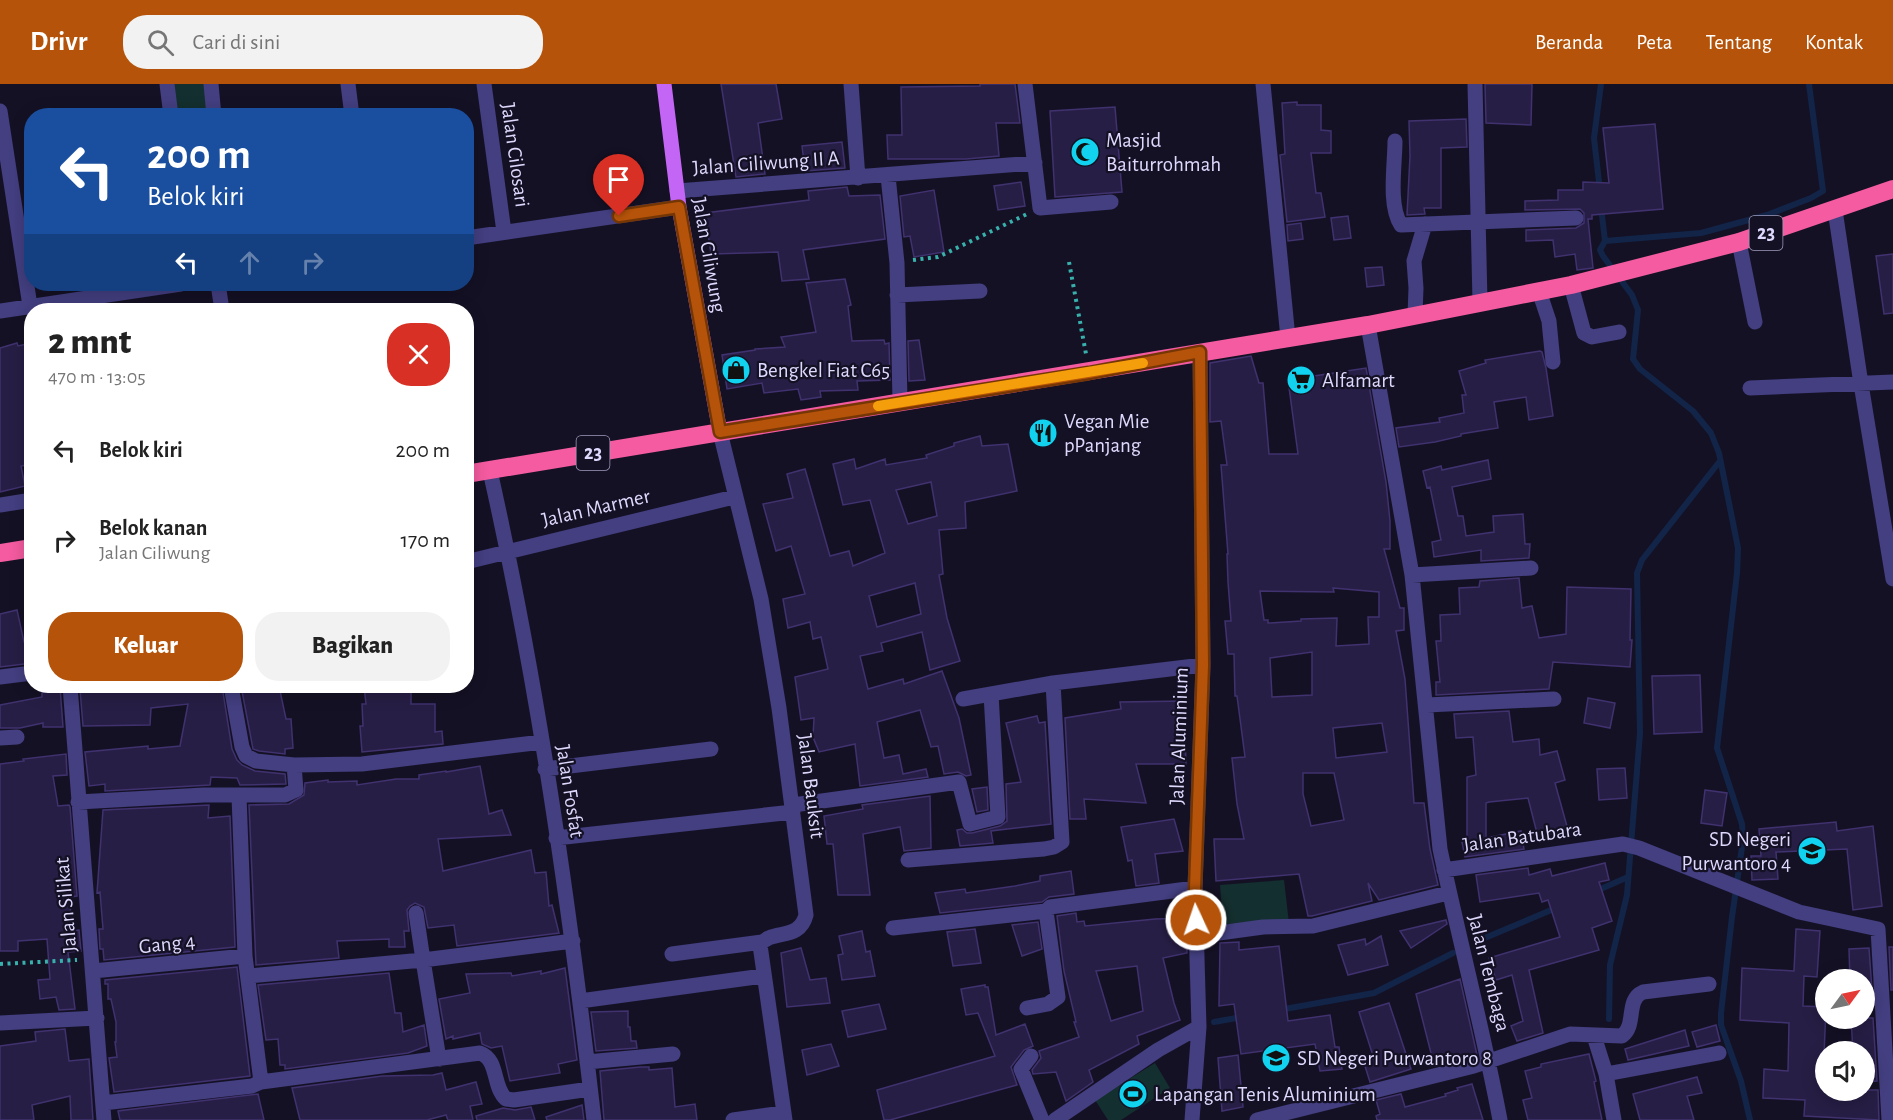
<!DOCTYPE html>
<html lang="id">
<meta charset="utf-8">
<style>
:root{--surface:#fff;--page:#f2f2f2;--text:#222;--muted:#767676;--accent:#b45309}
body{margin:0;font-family:"Alegreya Sans",sans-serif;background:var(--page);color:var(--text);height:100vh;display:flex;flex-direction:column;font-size:22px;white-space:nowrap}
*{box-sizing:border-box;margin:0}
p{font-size:20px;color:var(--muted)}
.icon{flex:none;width:33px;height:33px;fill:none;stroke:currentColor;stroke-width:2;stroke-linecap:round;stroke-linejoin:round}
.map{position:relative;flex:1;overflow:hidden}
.side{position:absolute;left:24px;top:219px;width:450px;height:390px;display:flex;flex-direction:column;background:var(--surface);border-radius:24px;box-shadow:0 3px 15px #0003}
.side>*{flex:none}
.banner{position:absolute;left:24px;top:24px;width:450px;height:183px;border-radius:24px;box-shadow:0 3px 15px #0003;background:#1a4fa0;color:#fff;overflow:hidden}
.needle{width:39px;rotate:57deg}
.tools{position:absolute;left:1815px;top:885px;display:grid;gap:12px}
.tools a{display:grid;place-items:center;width:60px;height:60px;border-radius:50%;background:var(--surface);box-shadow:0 3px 15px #0003;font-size:30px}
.pin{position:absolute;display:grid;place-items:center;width:51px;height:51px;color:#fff;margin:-62px -26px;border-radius:50% 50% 50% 0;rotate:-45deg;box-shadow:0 0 6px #0007}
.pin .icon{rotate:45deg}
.me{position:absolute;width:66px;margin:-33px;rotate:357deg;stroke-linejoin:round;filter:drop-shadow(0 0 4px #0008)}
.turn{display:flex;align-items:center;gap:21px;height:126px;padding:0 24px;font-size:27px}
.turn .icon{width:78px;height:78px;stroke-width:2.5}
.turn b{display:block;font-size:42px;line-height:51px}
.lanes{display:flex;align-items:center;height:57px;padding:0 24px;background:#0003;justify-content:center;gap:30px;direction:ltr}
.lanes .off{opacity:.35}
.round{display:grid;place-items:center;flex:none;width:63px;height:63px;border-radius:24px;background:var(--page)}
.head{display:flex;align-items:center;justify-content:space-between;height:102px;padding:0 24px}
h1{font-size:36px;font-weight:800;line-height:45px}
.cta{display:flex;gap:12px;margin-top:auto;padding:12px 24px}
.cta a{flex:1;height:69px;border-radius:24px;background:var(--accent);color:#fff;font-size:24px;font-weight:800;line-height:69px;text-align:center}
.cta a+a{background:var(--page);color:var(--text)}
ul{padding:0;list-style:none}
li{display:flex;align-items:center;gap:18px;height:90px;padding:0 24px}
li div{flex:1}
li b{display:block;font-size:22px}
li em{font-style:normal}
header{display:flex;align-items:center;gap:36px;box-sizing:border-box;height:84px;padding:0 30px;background:var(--accent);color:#fff}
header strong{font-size:28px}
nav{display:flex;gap:33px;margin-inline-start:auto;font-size:21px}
.search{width:420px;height:54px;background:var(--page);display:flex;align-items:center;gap:15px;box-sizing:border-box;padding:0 21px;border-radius:24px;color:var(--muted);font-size:22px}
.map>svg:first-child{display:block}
.green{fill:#142f2f}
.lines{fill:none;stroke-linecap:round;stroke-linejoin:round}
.stream{stroke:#122548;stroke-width:6}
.building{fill:#271e45;stroke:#40326f;stroke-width:1.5;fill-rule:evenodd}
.path{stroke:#38b0ac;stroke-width:4;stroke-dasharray:3 4.5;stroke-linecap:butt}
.minor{stroke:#433f81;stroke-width:15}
.major{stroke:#c466f5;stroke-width:15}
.highway{stroke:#f45ba0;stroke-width:18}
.route-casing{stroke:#753606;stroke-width:15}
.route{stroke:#b45309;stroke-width:10}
.slow{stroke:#f59e0b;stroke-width:10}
.labels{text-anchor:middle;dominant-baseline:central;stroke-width:4.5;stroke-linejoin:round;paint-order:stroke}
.shield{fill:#151125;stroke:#a19cbc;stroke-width:1.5}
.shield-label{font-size:20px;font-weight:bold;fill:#ddd8fc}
.poi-label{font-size:21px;fill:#ddd8fc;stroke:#151125;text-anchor:start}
.street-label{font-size:21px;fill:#ddd8fc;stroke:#151125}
</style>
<header>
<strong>Drivr</strong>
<div class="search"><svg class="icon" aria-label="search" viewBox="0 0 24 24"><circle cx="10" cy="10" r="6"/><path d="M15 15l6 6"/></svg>Cari di sini</div>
<nav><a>Beranda</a><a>Peta</a><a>Tentang</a><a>Kontak</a></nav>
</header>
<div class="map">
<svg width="1893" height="1036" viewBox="0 0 1893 1036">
<rect width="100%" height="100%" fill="#151125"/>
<!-- green -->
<path class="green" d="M172,0H205L209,31H176Z
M1284,796L1289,839L1223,840L1220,801Z
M1155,979L1170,1004L1121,1036H1108L1095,1016Z"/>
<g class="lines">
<!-- stream -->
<path class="stream" d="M1600,107L1594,54L1601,0
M1601,123L1605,157L1600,166L1603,172L1632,211L1638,226L1633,275L1640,285L1693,327L1711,349L1719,369L1738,464L1737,489L1717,664L1742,740L1743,756L1732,833L1721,929V941L1741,997L1750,1036
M1605,157L1701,149L1767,131L1811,114L1823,107L1809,0
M1596,807L1628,793
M1480,856L1556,824
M1279,926L1374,909L1453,869
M1609,935L1610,881L1627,811L1640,649L1637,489L1642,476L1720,377
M1214,938L1242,933"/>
</g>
<!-- building -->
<path class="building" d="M721,0H776L782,35L758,39L765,90L736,93Z
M980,0H1015L1020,39H996L999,72L966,75H888L887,51H902L901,3L980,2Z
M1485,0H1532L1531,41L1486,39Z
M1297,18V21H1321V46L1331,47V69H1311L1316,109H1321L1325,133L1287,138L1280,71L1285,70L1282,19Z
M1115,23L1122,108L1055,113L1050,27Z
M1466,35L1467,63L1441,64V124H1424L1425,130L1407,131L1410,72L1409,37Z
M1655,40L1663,125L1592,131V135H1588L1593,184L1577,186L1575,170L1555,173L1553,156L1526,157V146L1576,144L1584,139V129L1580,125L1525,126V117L1558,116V106H1583V98L1609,99L1603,44Z
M842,58L845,84L805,87L802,62Z
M1021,98L1025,122L998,126L994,102Z
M847,103L849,112L880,111L885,155L803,166L809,195L782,197L778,168L711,170L705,129L809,116L808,107Z
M934,106L944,168L914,173L910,152L904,153L900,112Z
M1348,132L1351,154L1334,156L1331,134Z
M1301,139L1303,155L1288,157L1287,141Z
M1893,170V229L1884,230L1876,172Z
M1382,183L1384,201L1367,203L1365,184Z
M845,195L851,221L848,222L852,257L884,256L885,260L889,259L890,296L857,297L858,306L820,307L821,313L801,316L798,305L764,309L762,299L727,305L722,271L755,266V265L785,263L781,253L816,248L806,199Z
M919,256L925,296L909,297L908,257Z
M17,259L18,262L32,259V380L21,382L25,402L0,408V264Z
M1540,267L1542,268L1546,284L1553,332L1529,336L1526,313L1494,318L1498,344L1461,350V352L1435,358L1399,363L1396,344L1440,338L1439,334L1464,329L1462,311H1466L1459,287L1486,279L1485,276Z
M1251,272L1259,299H1263L1269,370H1298L1288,296L1366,284L1386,398L1390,437V465H1384L1400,524H1404V546L1396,547L1405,595L1414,719H1424L1430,765L1438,801L1379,816L1368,799L1372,817L1312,832H1308L1299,790L1216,797L1214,755H1244L1237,720L1232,674L1245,673L1237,612H1235L1234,570H1228L1225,537H1231L1228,498L1227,470H1228L1221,381H1227L1221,337L1210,338V279ZM1333,504L1379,508V533H1368L1369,560L1336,562L1337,534L1301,535V537L1268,539V536H1264L1260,507L1334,508ZM1312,568V611L1272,613L1270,574ZM1382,639L1387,668L1336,674L1333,644ZM1303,689H1334L1344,736L1311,742L1303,710Z
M980,352L982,362L1008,360L1017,407L965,418L966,444L939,446L943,490L939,491L947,534L960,577L930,586L922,548L881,559L883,567L860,572L868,605L903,595L904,600L942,587L959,634L971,691L966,692L958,688L944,690L938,662L931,663L920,626L877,638L884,674L899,671L903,690L926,685L928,693L860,702L855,660L819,668L813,653L814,634L801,636L795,593L828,585L821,553L813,555L810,538L788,544L783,515L805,510L791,462L776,467L763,420L793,414L787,390L805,385L830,472L849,467L853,482L885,469L870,416L843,421L833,380L854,375L856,385L885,375L886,381L927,374L926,371L954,362V359ZM931,398L937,432L908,440L896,406ZM915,499L921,530L877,543L869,512Z
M1488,376L1491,395L1452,403L1458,432H1463L1466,452L1494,448L1493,432L1523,430L1525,460H1530L1529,474L1481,477V466L1434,473L1432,458L1441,456L1430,403L1427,404L1423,387L1441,382L1442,386Z
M1519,494L1522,524L1532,522L1539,554L1566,550L1567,503L1631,505L1630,556H1632L1630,583L1553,578L1549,605L1436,611V598H1440L1436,557H1441L1440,531L1460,530L1459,504L1479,503L1480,497Z
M17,526L24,558L32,557V579L0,583V530Z
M1700,591L1702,648L1654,650L1652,592Z
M136,602H222L232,665L237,676L242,681L255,687L285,690L286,700L240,701L237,694L211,693L210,701L105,707V700L89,702L85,668L148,662V665L180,662L188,620L151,624L150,641L83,642L80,605Z
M241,602H279L286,635H291L293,664L285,665V670L259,667L253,665Z
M364,602H411V620H435V648L442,647L443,660L362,668L360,642H363L362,620H366Z
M60,603L63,643H43V639L20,644H0V621L42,613V604Z
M1588,614L1615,619L1610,644L1584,639Z
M1184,617L1186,680H1136L1146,719L1084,715L1086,735H1070L1065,634L1121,625L1120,618Z
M1509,627L1513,658L1539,655L1540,671L1557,667L1565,696L1555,699L1568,746L1538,753L1528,714L1489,718L1486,719V754L1521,747L1524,765L1465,773L1462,758L1467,757V693L1476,691L1473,653L1456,654L1454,630Z
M1037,632L1039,639L1045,638L1051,740L991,747L993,759L960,762L957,746L962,745L967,749H972L1000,742L1007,737L1006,700L1021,698L1006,639Z
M66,670L67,691L53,692L58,722L69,721L70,723L77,812L70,813L71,847L79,846L81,867L68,868L75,925L59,926L56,913L40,915L38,896L50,895L47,855L18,857V867H0V680L24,677L23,675Z
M480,682L489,730L502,726L511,751L438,755L443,787L531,766L535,789L546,788L549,822L552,821L559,849L457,862L454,841L428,844L424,823L415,819L410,822L407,826L409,847H404L405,863H389V855L337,857L339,874L256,881L249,721L289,720L304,711L305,699L328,696V698L357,697V701L396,695H419V691L446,687V688Z
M1625,684L1627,714L1599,716L1597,685Z
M987,703L988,726L977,728L972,705Z
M1705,706L1727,709L1722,742L1701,739Z
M930,712L931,764L904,767L900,743L863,750L870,811H838L833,760H827L824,732L863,725L862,721Z
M209,721L208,734L230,732L235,863L104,876L103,865H100L99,845H103L100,808L97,809L103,726Z
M1174,735L1183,767L1155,770L1159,799L1136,802L1132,776L1128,777L1121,743Z
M1836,738L1837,747L1873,742L1882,822L1853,826L1847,765L1776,768L1778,795L1752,796L1751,772H1761L1759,745Z
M1605,779L1609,796L1599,798L1612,837L1592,844L1599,866L1529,886L1543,949L1517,957L1511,942L1523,937L1512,891L1496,896L1489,874L1560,853L1548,816L1542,818L1539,809L1480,818L1476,791L1528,784L1529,791L1550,785L1552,792Z
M1071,787L1074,810L1049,813L1042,818L940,829L935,809L965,805L966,809L1015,802L1040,797V792Z
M1076,829L1077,838L1084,837L1085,842L1155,835L1186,834L1187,869L1163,874L1174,919L1180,936L1137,952L1139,960L1089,986L1093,998L1066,1017L1056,988L1033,990L1032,986L1041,974L1039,967L1079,953L1074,938H1076L1064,887L1057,832ZM1137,882L1143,927L1111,937L1096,887Z
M1446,836L1447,840L1411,864L1400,847Z
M1038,838L1042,865L1022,872L1012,841Z
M975,845L981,879L953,882L947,848Z
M1796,845L1820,847L1817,893L1804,892L1803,922L1826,923L1823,995H1826V1006H1878L1879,1036L1804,1032L1805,1016L1763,1014L1764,985L1788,987L1789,939L1740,936L1742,884L1794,887Z
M862,847L866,868L870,867L875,892L842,896L838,871L843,870L839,852Z
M1381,852L1388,881L1348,891L1338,861L1365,855L1366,861Z
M1239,858V866L1279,862L1288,937L1330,931L1335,963H1339L1342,985L1320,987L1315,960L1241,970L1234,920L1219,922L1220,859Z
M1889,863H1893V906H1891Z
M801,864L810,896L826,894L830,919L787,923L781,869Z
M1869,864L1872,906L1864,907V896H1850L1849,865Z
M237,883L250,992L114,1008L109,974L117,973L115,958H116V938L111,915H108V900H105V896Z
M565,884L577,976L558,980L560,989L510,997L502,962L491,964L482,960L480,949L453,955V952L446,955L439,915L470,909L466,890L511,889L512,892L541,887V890Z
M389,889L395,929H401L403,948L424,941L427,962L408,969L285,985V981H280L278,955L266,956L258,901Z
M1460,895L1477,971L1449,978L1448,973L1433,977L1416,910Z
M985,901V903H988L996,951L1025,940L1033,962L1024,966L1011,983L1017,1001L890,1036H884L877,1006L995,972L978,929L966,931L961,905Z
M1389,919L1411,985L1370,998L1364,979L1374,975L1359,928Z
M879,920L886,945L848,953L842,927Z
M628,927V943H630L631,957H636L637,964L596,967L591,928Z
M1851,934H1873L1877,997L1864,998V968H1853Z
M1716,941L1720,957L1697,963L1692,948Z
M65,945L69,977L89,975L93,1036H71L70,1012L32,1021L34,1036H0V962L36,957L35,948Z
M1685,946L1689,962L1628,976L1625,965Z
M831,960L839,982L807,991L802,966Z
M1589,970L1596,997L1594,998L1602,1036H1528L1523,1016L1532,1014L1525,987L1541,983V980Z
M1238,971L1243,1023L1222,1027L1218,974Z
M640,983H649V986L672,984L675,1023L695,1020L697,1036H604L600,987Z
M442,989L446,1006L476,998L482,1020L470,1022L473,1036H448L446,1031L427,1036H300L292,1004L382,992L433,991Z
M1697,993L1702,1009L1687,1012L1694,1036H1640L1633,1010Z
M1472,1000L1483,1036H1377L1376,1032L1380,1030L1376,1016L1401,1010L1405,1023L1446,1012L1445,1010L1458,1006L1457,1004Z
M258,1010L264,1036H120L118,1027Z
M582,1021L584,1036H547L546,1033Z
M531,1023L535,1036H477L476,1032L503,1024L515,1026Z"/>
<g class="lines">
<!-- path -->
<path class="path" d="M913,176L938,173L1027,130
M1069,178L1086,270
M0,880L77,876"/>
<!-- minor -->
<path class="minor" d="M167,0L171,32
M211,0L214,32
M348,0L352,32
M484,0L504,148
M851,0L858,94
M1025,0L1040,124L1111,118
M1263,0L1288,254
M1475,0L1480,218
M0,27L30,222
M1395,57C1395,80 1388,122 1401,141L1576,134
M888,92L897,179L900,318
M677,107L1035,79
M1835,126L1861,300L1893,495
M466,154L679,123
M1739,158L1755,238
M218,200L222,226
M1571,201L1584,249L1592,253L1619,248
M1539,207L1549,237L1553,278
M897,211L980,207
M0,227L181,200
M1415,231L1416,204L1414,177L1425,140
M1368,241L1412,491L1440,765C1459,855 1483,945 1500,1036
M1750,304L1893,298
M720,348L761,515L779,624L806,831C799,858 772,844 760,861L785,1036
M490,387C538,600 569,818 594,1036
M0,421L32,416
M466,478L734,413
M1412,491L1531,484
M0,593L32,589
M70,602L104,1036
M231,602L242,663L246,672L256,677L294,681
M963,615L1053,599L1203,581
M1427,621L1554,615
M0,654L17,653
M545,685L711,665
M78,718L204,711H285L296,706L294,681L362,680L542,658
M793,721L959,698L970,740L998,733L991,610
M556,754L793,728
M908,776L1044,765L1054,763L1062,758L1053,599
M1444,786L1623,760L1639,764L1799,828L1878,845L1889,1036
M893,844L1046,827
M1197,852L1263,843L1313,842L1448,809
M672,870L762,858
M93,887L245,872
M248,892L423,876L416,829
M580,917L763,892
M1027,924L1048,920L1058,913L1046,827L1050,823L1195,804
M0,939L97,934
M1594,952L1606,990L1614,1036
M1031,972L1021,985L1042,1036
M439,975L423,876L573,857
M587,978L673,970
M1606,990L1719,969
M261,998L480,969C499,976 492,1002 506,1015L514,1016L590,1005
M103,1019L252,1002L261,998L245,872L239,712
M733,1036L783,1029
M1055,1036L1158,966L1199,943
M1192,1036L1199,943L1195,804L1203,581L1200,268
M1257,1036L1474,982L1570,950L1622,952C1637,941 1625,916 1643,908L1709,900"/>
<!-- major -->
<path class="major" d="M664,0L679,123L720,348"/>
<!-- highway -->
<path class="highway" d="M466,390L1368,241L1571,201L1739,158L1893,105
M0,469L32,464"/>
</g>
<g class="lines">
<!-- route casing -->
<g class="route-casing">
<path id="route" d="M619,132L679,123L720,348L1089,289L1200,268L1203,581L1195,804L1196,836"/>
</g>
<!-- route -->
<use href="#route" class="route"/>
<!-- slow -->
<path class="slow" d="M878,322L1143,279"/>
</g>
<!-- icons -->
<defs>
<g id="mosque-disc" transform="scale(1.5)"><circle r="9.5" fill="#11d3ef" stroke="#151125"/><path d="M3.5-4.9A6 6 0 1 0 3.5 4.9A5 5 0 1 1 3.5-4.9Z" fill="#111"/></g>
<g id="shop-disc" transform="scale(1.5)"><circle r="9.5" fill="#11d3ef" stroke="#151125"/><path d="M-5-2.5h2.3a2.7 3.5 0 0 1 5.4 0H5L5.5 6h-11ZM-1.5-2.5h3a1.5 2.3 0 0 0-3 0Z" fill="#111"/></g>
<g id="supermarket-disc" transform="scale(1.5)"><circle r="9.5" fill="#11d3ef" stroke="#151125"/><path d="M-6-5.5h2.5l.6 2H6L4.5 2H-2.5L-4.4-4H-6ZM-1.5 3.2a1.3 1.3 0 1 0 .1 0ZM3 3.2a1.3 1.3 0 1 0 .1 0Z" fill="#111"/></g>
<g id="restaurant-disc" transform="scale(1.5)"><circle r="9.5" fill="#11d3ef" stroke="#151125"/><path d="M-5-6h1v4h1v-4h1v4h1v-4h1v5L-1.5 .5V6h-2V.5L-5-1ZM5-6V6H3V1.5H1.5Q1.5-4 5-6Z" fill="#111"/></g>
<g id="school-disc" transform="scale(1.5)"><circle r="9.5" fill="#11d3ef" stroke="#151125"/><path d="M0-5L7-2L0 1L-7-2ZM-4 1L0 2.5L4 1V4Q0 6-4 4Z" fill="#111"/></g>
<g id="stadium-disc" transform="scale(1.5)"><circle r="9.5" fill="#11d3ef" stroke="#151125"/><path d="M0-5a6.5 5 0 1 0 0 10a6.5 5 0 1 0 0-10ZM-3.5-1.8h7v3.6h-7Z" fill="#111"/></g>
</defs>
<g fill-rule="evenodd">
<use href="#mosque-disc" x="1085" y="68"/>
<use href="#shop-disc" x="736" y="286"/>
<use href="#supermarket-disc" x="1301" y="296"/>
<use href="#restaurant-disc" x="1043" y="349"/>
<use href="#school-disc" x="1812" y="767"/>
<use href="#school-disc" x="1276" y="974"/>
<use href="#stadium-disc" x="1133" y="1010"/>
</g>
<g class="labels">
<!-- shield labels -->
<g class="shield">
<rect x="1749.5" y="132" width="33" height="34" rx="4.5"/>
<rect x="576.5" y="352" width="33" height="34" rx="4.5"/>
</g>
<g class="shield-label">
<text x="1766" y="149">23</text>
<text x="593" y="369">23</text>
</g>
<!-- poi labels -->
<g class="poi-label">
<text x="1106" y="56">Masjid<tspan x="1106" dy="24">Baiturrohmah</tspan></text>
<text x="757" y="286">Bengkel Fiat C65</text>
<text x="1322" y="296">Alfamart</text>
<text x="1064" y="337">Vegan Mie<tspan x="1064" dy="24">pPanjang</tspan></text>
<text x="1791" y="755" text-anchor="end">SD Negeri<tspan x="1791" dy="24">Purwantoro 4</tspan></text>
<text x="1297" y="974">SD Negeri Purwantoro 8</text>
<text x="1154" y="1010">Lapangan Tenis Aluminium</text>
</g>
<!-- street labels -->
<g class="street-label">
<text transform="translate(515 71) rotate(82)">Jalan Cilosari</text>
<text transform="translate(766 79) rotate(-4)">Jalan Ciliwung II A</text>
<text transform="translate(709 171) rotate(80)">Jalan Ciliwung</text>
<text transform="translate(596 424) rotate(-13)">Jalan Marmer</text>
<text transform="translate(1179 652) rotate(-88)">Jalan Aluminium</text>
<text transform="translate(811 702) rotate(83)">Jalan Bauksit</text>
<text transform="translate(570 707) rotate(81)">Jalan Fosfat</text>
<text transform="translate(1522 753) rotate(-8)">Jalan Batubara</text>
<text transform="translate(66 821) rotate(-95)">Jalan Silikat</text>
<text transform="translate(167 860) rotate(-6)">Gang 4</text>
<text transform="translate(1489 889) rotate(76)">Jalan Tembaga</text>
</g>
</g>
</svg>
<div class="tools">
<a><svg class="needle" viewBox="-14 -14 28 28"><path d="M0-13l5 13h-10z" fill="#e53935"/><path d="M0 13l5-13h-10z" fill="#767676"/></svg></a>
<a><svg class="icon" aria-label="sound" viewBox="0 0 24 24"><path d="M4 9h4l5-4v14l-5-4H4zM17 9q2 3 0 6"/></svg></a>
</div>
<div class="pin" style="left:619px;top:132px;background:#d93025"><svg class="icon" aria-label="arrive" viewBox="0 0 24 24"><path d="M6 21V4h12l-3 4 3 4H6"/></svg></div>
<svg class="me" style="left:1196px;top:836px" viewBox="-20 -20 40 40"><circle r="17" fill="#b45309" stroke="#fff" stroke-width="3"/><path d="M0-11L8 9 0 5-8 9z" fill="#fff"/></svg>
<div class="banner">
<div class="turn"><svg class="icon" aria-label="left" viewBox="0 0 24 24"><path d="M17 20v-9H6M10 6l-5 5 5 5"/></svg><div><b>200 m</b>Belok kiri</div></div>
<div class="lanes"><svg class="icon" aria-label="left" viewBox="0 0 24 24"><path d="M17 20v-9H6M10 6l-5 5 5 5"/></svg><svg class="icon off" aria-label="ahead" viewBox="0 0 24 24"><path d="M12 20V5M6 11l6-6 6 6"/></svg><svg class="icon off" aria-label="right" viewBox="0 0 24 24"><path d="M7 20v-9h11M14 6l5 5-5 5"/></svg></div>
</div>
<section class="side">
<div class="head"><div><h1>2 mnt</h1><p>470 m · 13:05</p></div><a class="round" style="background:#d93025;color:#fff"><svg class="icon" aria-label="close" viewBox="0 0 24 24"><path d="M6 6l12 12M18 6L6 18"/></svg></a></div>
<ul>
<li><svg class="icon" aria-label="left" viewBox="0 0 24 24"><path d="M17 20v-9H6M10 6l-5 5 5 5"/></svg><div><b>Belok kiri</b></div><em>200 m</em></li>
<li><svg class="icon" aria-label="right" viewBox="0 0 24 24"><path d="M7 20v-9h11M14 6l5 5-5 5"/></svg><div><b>Belok kanan</b><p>Jalan Ciliwung</p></div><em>170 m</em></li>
</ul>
<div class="cta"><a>Keluar</a><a>Bagikan</a></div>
</section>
</div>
